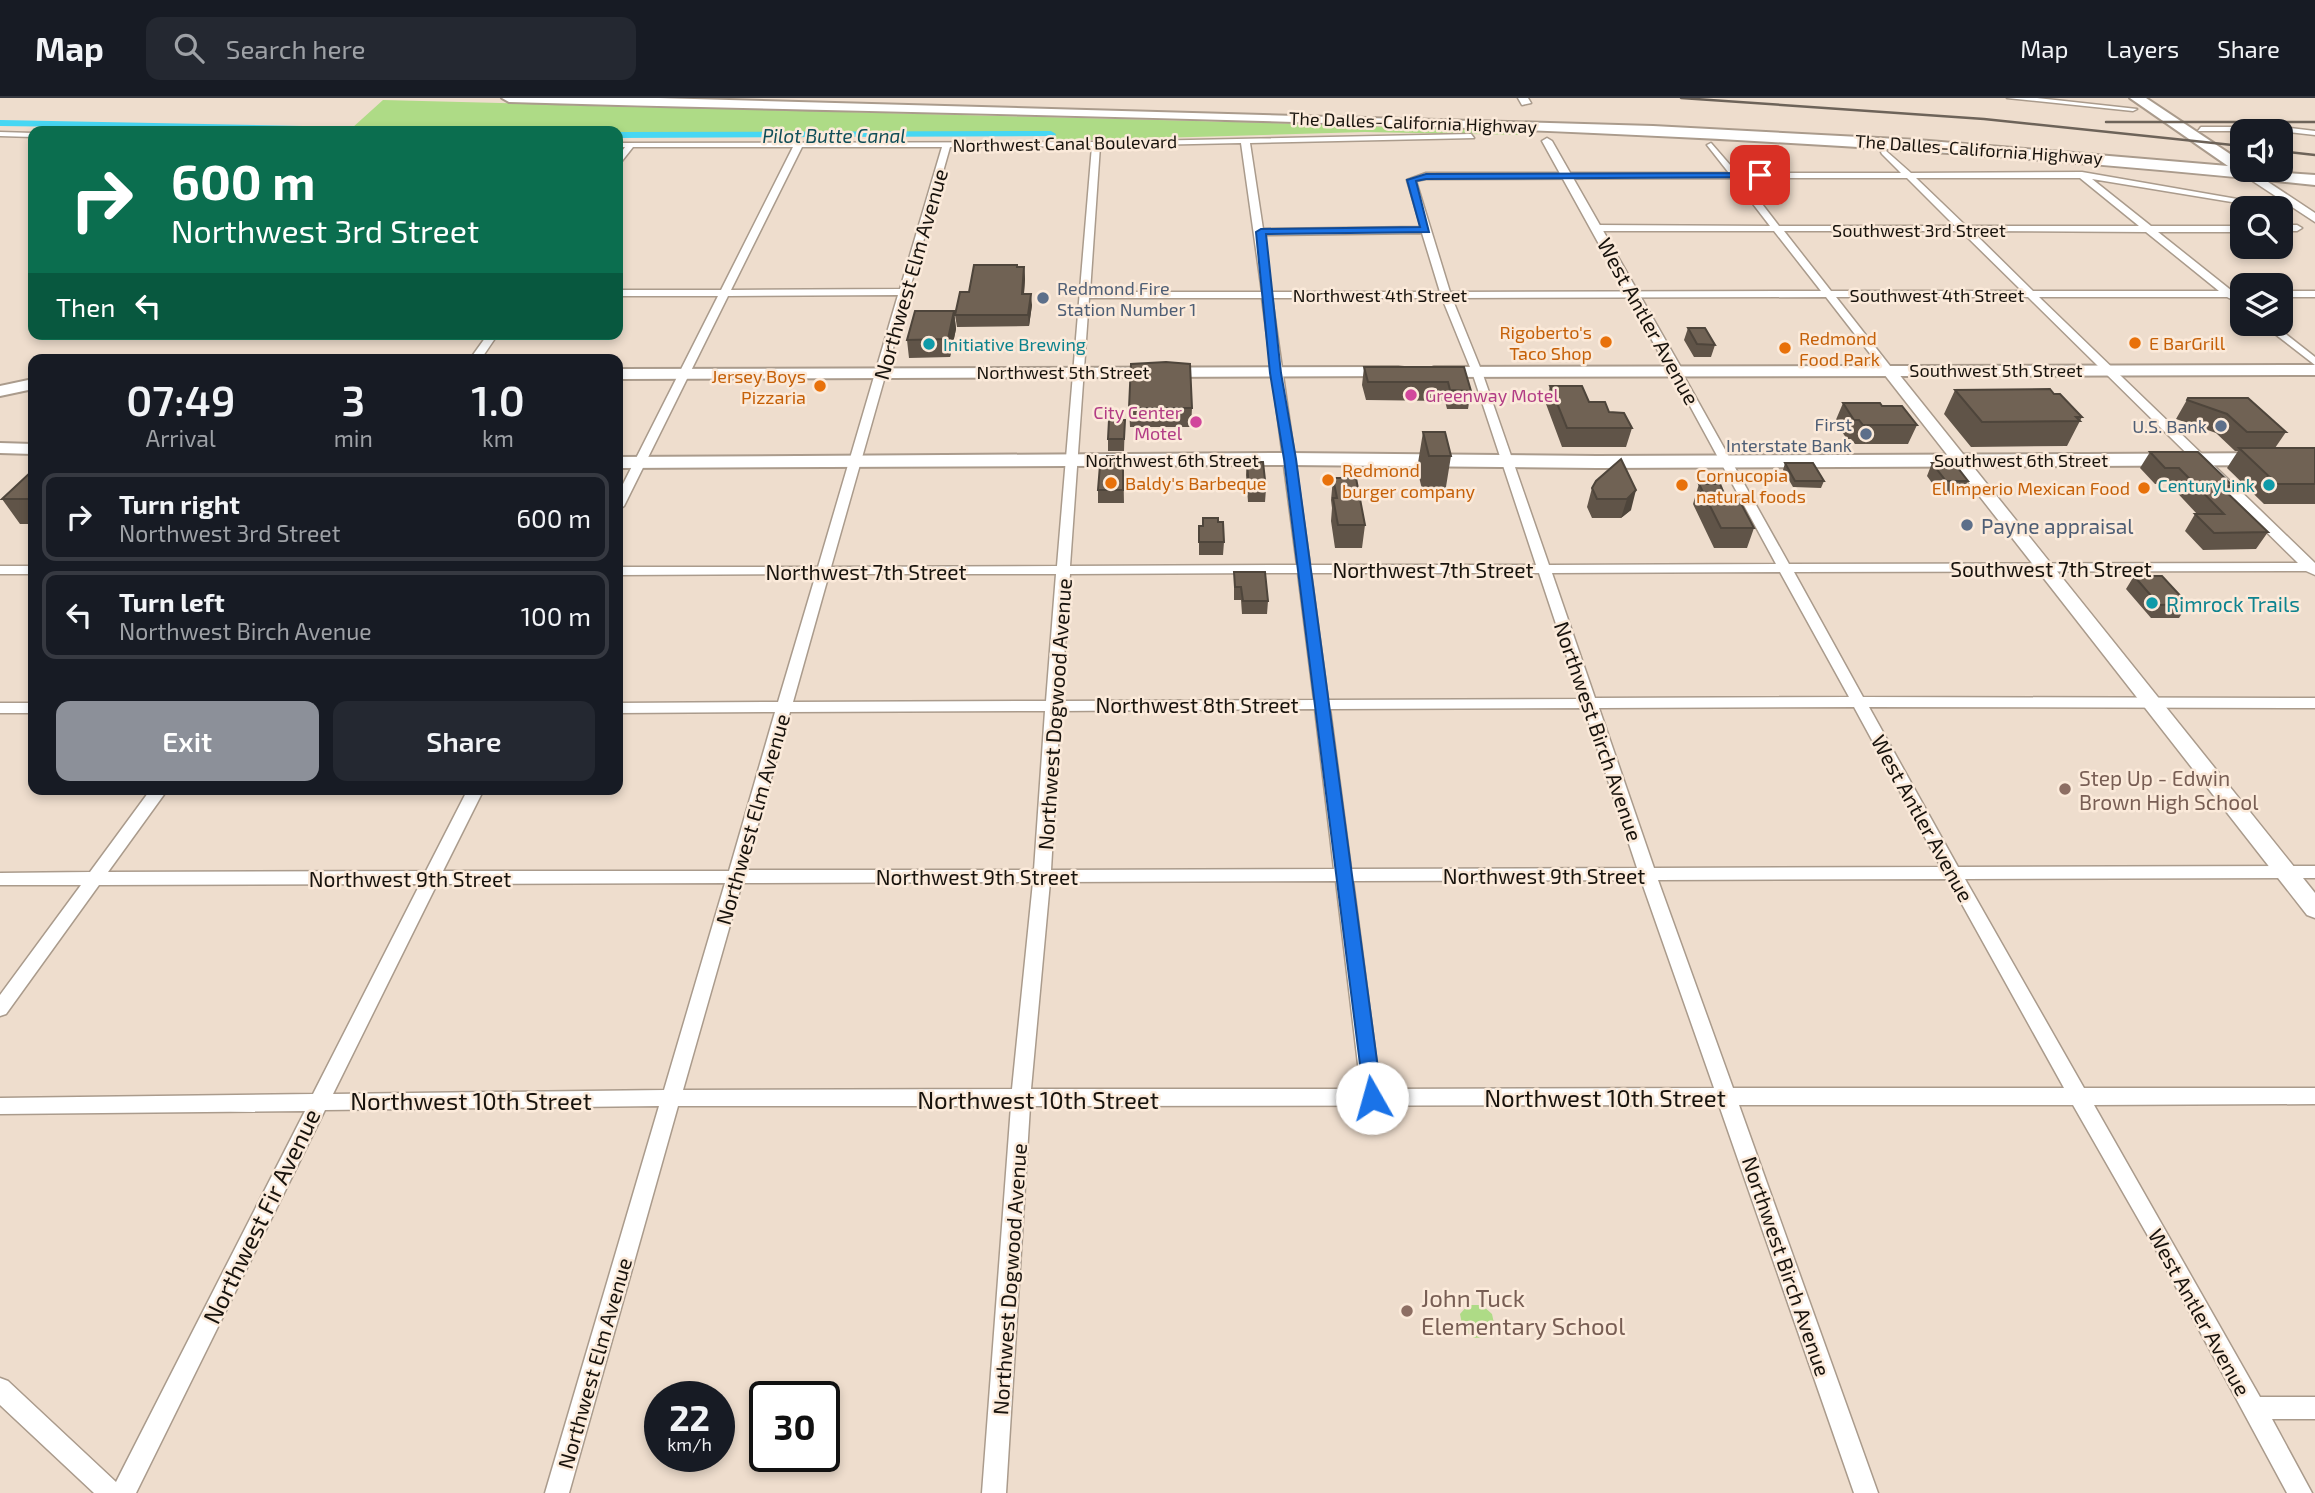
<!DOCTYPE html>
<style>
:root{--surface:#171b24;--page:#242831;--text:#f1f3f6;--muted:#9ea1a6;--line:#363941;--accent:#8c9099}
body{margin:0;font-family:"Exo 2",sans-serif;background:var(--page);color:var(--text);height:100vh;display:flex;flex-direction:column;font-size:26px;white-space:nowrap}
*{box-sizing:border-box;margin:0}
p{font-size:23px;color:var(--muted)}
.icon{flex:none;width:38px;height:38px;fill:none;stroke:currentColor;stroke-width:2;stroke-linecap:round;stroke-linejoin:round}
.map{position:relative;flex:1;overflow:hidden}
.sheet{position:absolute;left:28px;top:256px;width:595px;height:441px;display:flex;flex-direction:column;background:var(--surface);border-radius:14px;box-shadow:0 4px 10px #0003}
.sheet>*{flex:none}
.top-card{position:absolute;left:28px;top:28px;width:595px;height:214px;border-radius:14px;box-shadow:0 4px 10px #0003;background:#0b6e4f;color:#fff;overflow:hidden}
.controls{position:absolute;left:2230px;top:21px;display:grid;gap:14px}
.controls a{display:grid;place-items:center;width:63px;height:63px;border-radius:14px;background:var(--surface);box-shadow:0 4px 10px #0003;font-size:35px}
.speed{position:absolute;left:644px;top:1283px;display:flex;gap:14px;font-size:35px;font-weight:700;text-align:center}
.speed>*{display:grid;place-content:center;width:91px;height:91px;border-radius:50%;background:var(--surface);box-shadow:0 4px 10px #0003;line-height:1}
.speed small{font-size:18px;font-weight:400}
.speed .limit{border:4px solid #111;border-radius:10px;background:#fff;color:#111}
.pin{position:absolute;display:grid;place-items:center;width:60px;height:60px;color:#fff;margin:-30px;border-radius:14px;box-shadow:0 4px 10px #0006}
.me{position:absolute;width:77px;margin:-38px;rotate:353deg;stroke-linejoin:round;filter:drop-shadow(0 0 5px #0008)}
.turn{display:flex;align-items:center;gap:24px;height:147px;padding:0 28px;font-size:32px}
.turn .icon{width:91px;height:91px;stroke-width:2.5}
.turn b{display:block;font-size:49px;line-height:60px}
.then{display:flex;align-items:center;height:66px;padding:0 28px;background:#0003;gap:14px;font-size:26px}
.eta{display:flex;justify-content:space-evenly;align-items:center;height:119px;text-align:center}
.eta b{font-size:42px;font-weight:600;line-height:49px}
.action{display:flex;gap:14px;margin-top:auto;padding:14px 28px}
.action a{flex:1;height:80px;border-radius:14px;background:var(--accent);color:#fff;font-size:28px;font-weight:600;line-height:80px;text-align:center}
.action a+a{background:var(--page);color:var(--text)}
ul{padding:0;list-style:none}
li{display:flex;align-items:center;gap:21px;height:88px;margin:0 14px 10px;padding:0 14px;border:4px solid var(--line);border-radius:14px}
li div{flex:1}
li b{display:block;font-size:26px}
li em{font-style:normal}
header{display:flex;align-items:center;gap:42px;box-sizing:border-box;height:98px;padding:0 35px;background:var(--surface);border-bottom:2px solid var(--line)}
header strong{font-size:33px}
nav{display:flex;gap:38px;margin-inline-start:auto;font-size:24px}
.search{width:490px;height:63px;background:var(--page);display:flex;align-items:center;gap:18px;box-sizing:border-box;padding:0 24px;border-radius:14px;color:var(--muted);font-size:26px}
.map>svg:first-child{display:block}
.green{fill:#aedb86}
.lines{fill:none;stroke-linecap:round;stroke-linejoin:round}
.canal{fill:#47d7f3;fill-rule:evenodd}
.street-casing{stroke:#aa9b8c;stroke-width:3}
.secondary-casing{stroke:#aa9b8c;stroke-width:3}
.primary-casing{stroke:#aa9b8c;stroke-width:4}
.highway-casing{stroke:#aa9b8c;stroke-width:4}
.street{fill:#fff;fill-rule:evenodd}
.secondary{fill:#fff;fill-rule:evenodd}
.primary{fill:#fff;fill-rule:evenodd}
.highway{fill:#fff;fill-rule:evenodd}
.rail{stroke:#6d6359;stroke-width:2.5}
.wall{fill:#605448}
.shaded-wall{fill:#4e453b}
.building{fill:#706254;stroke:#4e453b;stroke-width:2}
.route{fill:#1a73e8;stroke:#114b97;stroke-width:2}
.service-dot{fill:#5c6f8a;stroke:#fbeada;stroke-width:2.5}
.food-dot{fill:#e8710a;stroke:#fbeada;stroke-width:2.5}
.culture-dot{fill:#0f9aa8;stroke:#fbeada;stroke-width:2.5}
.hotel-dot{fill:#d1479c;stroke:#fbeada;stroke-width:2.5}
.education-dot{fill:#8d6e63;stroke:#fbeada;stroke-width:2.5}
.labels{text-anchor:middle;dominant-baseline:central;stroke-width:5;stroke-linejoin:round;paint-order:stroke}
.far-street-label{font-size:18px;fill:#18130d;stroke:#fbeada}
.far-service-label{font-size:18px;fill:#4e5e75;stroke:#fbeada;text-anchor:end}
.far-food-label{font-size:18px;fill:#c56008;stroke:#fbeada;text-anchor:start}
.far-culture-label{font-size:18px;fill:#0d838f;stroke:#fbeada;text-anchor:start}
.far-hotel-label{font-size:18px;fill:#b23c85;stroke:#fbeada;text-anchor:start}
.far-water-label{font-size:19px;font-style:italic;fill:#0f4d58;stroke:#fbeada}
.street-label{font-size:21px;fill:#18130d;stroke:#fbeada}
.service-label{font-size:21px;fill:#4e5e75;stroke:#fbeada;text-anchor:start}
.culture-label{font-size:21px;fill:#0d838f;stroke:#fbeada;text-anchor:start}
.education-label{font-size:21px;fill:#785e54;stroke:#fbeada;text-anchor:start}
.near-street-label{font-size:24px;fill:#18130d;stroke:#fbeada}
.near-education-label{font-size:24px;fill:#785e54;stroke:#fbeada;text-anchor:start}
</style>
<header>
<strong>Map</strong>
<div class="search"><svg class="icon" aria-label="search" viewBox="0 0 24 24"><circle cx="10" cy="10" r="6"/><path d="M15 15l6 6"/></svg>Search here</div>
<nav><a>Map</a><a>Layers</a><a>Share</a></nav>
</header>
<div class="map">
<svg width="2315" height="1395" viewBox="0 0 2315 1395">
<rect width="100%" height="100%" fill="#eeddcd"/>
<!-- green -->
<path class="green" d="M383,2L1506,31L1528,37L1365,34L1051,43L1052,35H618L352,30Z
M1468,1207H1482L1492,1216L1495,1230L1487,1239L1474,1240L1463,1231L1460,1216Z"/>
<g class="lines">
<!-- canal -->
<path class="canal" d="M0,22L400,30L405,33L0,28Z
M1051,33L1056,36L1055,38L618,40V34Z"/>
<!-- street casing -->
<g class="street-casing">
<path id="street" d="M2007,0H2037L2137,11L2133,13Z
M2201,29H2282L2315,33V37L2280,33H2198Z
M0,34L33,35V39L0,38Z
M1471,36L1474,40L1250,45L1263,131L1421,129L1407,82L1426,75H1729L1707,47L1711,45L1737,75H1901L1882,56L1881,54L1885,52L1911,75L2082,74L2266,106L2262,109L2092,81L2151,128H2242V134H2158L2232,193H2242V199L2233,202L2227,199H2039L2315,465V477L2306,473L1794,474L1863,599L2315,600V610L1869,609L1958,769L2315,768V780L1965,781L2084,990H2315V1006L2094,1007L2260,1299H2315V1321H2272L2312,1395H2287L2156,1152L2073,1007H1739L1878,1395H1854L1719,1007L1030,1008L1006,1395H982L1011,1008H678L569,1395H545L659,1008L325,1012L136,1395H94L0,1307V1280L8,1283L116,1384L305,1013L0,1016V1000L313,996L420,786L99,787L6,916L0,918V897L81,787H0V775L90,774L151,691H168L108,774L426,773L468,691H484L443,773H729L775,614L618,615V605L778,604L816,476L618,477V469H818L898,197L728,198L624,408L618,412V396L718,198H618V192H721L793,49H633L618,68V59L625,49H618V45L1096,44ZM1241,45L1262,194H1090L1100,48ZM1092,48L1057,468L831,469L950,49ZM802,49H942L900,191L731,192ZM1733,80L1770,128L1597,127L1592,130L1597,133H1774L1821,193L1450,194L1416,83L1426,81ZM1742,80H1907L1955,128H1779ZM1916,80H2080L2139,128H1966ZM1784,133H1961L2022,193H1831ZM1972,133L2146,134L2219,193H2033ZM1422,135L1440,194H1271L1264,137ZM1826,199L1885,275L1889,276L1894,273L1836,199H2028L2298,465L1789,466L1681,273L1676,270L1671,273L1776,466L1549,467L1482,274L1452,200ZM1089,200H1262L1297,467L1070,468ZM1272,200H1442L1472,274L1536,467H1310ZM1780,474L1849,599L1595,600L1552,475ZM1298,475L1314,602L1061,603L1070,476ZM1311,475H1539L1581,601L1328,602ZM829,476H1056L1046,603L793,604ZM1854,609L1941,769L1654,770L1599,610ZM1584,610L1637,770L1351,771L1330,611ZM1315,611L1334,771L1051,772L1060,613ZM1045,613L1034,772H745L790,614ZM1948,781L2064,990H1733L1658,782ZM1641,782L1714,990L1380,991L1353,783ZM1336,783L1361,991H1031L1050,784ZM1033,784L1012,991L683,992L742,785ZM725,785L664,992L333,996L437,786Z
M2280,127H2297L2302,130L2297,133H2280Z
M2280,193H2315V199H2280Z
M2262,226H2273L2315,259V267Z
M488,236H498L481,261H470Z
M0,468H33V476H0Z
M0,605H33V615H0Z"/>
</g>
<!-- secondary casing -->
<g class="secondary-casing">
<path id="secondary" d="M1518,0H1528L1531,5L1522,7Z
M1547,40L1552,43L1683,273L1681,276H1671L1669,273L1542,43Z
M2242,72H2250L2315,115V124L2242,76Z
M1889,269L1894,270L2315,795V820L2307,817L1884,276L1882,273Z"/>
</g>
<!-- primary casing -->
<g class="primary-casing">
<path id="primary" d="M2315,267V277L1434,279L1426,274L1434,269Z
M1398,269L1404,270L1406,274L1404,278L618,281V271Z
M33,281V291L0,298V288Z
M0,345L33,346V356L0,355Z
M1290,355L1597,358L2315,355V367L1597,370L1290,367L618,370V359Z"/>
</g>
<!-- highway casing -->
<g class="highway-casing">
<path id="highway" d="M502,0H659L1653,28L1917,42L2228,68L2130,0H2146L2242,64V72L2315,77V87C1715,23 1111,21 509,4Z"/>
</g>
<!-- street -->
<use href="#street" class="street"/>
<!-- secondary -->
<use href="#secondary" class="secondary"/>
<!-- primary -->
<use href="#primary" class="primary"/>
<!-- highway -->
<use href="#highway" class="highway"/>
<!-- rail -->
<path class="rail" d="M1681,0L1984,21L2242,48
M2106,24H2315
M2280,53L2315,57"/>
</g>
<!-- wall -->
<path class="wall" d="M1017,169H1024L1025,181L1024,196L1032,207L1029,228L957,229L955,217L969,194Z
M954,213L956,231L950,259L909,260L907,242Z
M1688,230L1715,247L1711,259H1694L1684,242Z
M1364,269H1464L1471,293L1468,311H1447L1445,303L1366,302L1362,287Z
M1550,288L1609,314L1632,330L1626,349H1562L1546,306Z
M1955,292L2082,319L2067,348L1971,349L1944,316Z
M2188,300L2286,334L2275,350H2315V406H2264L2227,370L2238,353H2235L2216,335L2176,321Z
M1843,305L1882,308L1917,327L1908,346H1855L1851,341H1847L1835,324Z
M1129,310H1192L1191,329H1130Z
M1125,322L1124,353H1108V341Z
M1423,334L1451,358L1445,395H1423L1417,371Z
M2150,354L2233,388L2228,396L2268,434L2256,451L2203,452L2185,433L2195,416H2197L2169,386H2155L2140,370Z
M1123,358L1124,405H1098V392L1107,367Z
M1621,361L1631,412L1621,420H1592L1587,409L1592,390Z
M1247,364L1266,391L1265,404H1248L1246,377Z
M1785,365L1824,383L1821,390L1793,389L1783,372Z
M1932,365L1968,383L1962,396H1940L1927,378Z
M33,372V426H20L2,401Z
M1333,380L1365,427L1362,450H1335L1331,423L1332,410L1331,402Z
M1699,386L1725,398L1754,430L1747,450H1714L1693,406Z
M1218,424L1224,444L1223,457H1199V428Z
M1234,474L1268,503L1267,516H1242L1241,502H1234Z
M2134,478L2188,506L2179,520H2151L2126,491Z"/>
<!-- shaded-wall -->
<path class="shaded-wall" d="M1024,169L1025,181L1023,207L1022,196Z
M1031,196L1032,207L1029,228L1028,217Z
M954,213L956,231L950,259L948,241Z
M618,275L621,285L618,291Z
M1636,392L1631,412L1621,420L1627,401Z"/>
<!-- building -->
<path class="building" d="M974,167H1017V169H1024L1022,196H1031L1028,217H955L960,194H969Z
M915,213H954L948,241L907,242Z
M1688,230H1705L1715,247L1697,246Z
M1166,264L1190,266L1192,310H1129L1131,266Z
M1364,269H1464L1471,293L1450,292L1448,284H1368Z
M1550,288H1582L1589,304H1605L1609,314L1624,315L1632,330H1567Z
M2050,291L2054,296H2060L2082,319H2076L2080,323L1982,324L1955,292Z
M2188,300H2248L2286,334H2247L2227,316L2187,302Z
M1843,305H1880L1882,308H1902L1917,327H1863L1859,322H1854Z
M1109,322H1125L1124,341H1108Z
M1423,334H1445L1451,358H1429Z
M2239,350H2315V386H2277Z
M2150,354H2198L2233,388H2220L2268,434L2214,435L2195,416H2224L2179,370H2165Z
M1107,358H1123V392H1098L1100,367H1107Z
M1621,361L1636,392L1627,401H1597L1592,390L1596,383Z
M1247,364H1263L1266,391H1249Z
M1785,365H1813L1824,383H1795Z
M1932,365H1954L1968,383H1946Z
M33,372V401H2Z
M1333,380H1356L1365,427H1338L1333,400H1337Z
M1699,386H1720L1725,398H1737L1754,430H1721Z
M1203,420H1218V424H1223L1224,444H1199V428H1203Z
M1234,474H1265L1268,503H1243L1241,489H1235Z
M2134,478H2162L2188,506L2159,507Z"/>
<!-- route -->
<path class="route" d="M1760,75L1763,79L1426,81L1416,83L1429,134L1266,136L1281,275L1296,361L1382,1000L1379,1006L1372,1008L1365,1006L1284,361L1270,275L1256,134L1261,131L1420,129L1407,82L1426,76Z"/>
<!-- markers -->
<g class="service-dot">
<circle cx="1043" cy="200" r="7"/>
<circle cx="2221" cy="328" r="7"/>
<circle cx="1866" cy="336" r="7"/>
<circle cx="1967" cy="427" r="7"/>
</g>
<g class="food-dot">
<circle cx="1606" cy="244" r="7"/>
<circle cx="2135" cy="245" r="7"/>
<circle cx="1785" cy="250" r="7"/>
<circle cx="820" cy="288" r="7"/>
<circle cx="1328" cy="382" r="7"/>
<circle cx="1111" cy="385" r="7"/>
<circle cx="1682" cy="387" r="7"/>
<circle cx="2144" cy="390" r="7"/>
</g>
<g class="culture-dot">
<circle cx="929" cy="246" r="7"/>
<circle cx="2269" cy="387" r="7"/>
<circle cx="2152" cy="505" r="7"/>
</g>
<g class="hotel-dot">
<circle cx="1411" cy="297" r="7"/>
<circle cx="1196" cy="324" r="7"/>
</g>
<g class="education-dot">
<circle cx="2065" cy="691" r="7"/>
<circle cx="1407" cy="1213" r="7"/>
</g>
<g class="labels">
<!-- far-street labels -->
<g class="far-street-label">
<text transform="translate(1413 24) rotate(2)">The Dalles-California Highway</text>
<text transform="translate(1065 45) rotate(-1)">Northwest Canal Boulevard</text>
<text transform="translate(1979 51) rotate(4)">The Dalles-California Highway</text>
<text x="1919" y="132">Southwest 3rd Street</text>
<text x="1380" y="197">Northwest 4th Street</text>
<text x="1937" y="197">Southwest 4th Street</text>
<text x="1996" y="272">Southwest 5th Street</text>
<text x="1063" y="274">Northwest 5th Street</text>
<text x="1172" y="362">Northwest 6th Street</text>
<text x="2021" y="362">Southwest 6th Street</text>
</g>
<!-- far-service labels -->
<g class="far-service-label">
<text x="1057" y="190" text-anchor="start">Redmond Fire<tspan x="1057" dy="21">Station Number 1</tspan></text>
<text x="1852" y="326">First<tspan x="1852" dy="21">Interstate Bank</tspan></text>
<text x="2207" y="328">U.S. Bank</text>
</g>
<!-- far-food labels -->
<g class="far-food-label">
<text x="1592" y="234" text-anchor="end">Rigoberto's<tspan x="1592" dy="21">Taco Shop</tspan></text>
<text x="1799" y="240">Redmond<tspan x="1799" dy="21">Food Park</tspan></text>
<text x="2149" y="245">E BarGrill</text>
<text x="806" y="278" text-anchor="end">Jersey Boys<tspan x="806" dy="21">Pizzaria</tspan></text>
<text x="1342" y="372">Redmond<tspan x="1342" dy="21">burger company</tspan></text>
<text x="1696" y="377">Cornucopia<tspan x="1696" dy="21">natural foods</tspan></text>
<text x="1125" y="385">Baldy's Barbeque</text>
<text x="2130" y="390" text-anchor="end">El Imperio Mexican Food</text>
</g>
<!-- far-culture labels -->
<g class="far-culture-label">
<text x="943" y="246">Initiative Brewing</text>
<text x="2255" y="387" text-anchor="end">CenturyLink</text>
</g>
<!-- far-hotel labels -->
<g class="far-hotel-label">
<text x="1425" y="297">Greenway Motel</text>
<text x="1182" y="314" text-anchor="end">City Center<tspan x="1182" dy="21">Motel</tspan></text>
</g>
<!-- far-water labels -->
<g class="far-water-label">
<text x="834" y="37">Pilot Butte Canal</text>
</g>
<!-- street labels -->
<g class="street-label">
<text transform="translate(910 176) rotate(-74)">Northwest Elm Avenue</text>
<text transform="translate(1649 223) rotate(61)">West Antler Avenue</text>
<text x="2051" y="470">Southwest 7th Street</text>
<text x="1433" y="471">Northwest 7th Street</text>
<text x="866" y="473">Northwest 7th Street</text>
<text x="1197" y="606">Northwest 8th Street</text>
<text transform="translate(1054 616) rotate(-86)">Northwest Dogwood Avenue</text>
<text transform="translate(1599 633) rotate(71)">Northwest Birch Avenue</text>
<text transform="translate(1923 720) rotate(61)">West Antler Avenue</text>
<text transform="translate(752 721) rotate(-74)">Northwest Elm Avenue</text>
<text x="1544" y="777">Northwest 9th Street</text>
<text x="977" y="778">Northwest 9th Street</text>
<text x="410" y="780">Northwest 9th Street</text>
<text transform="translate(1787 1168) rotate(71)">Northwest Birch Avenue</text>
<text transform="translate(1009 1181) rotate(-86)">Northwest Dogwood Avenue</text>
<text transform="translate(2200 1214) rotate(61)">West Antler Avenue</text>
<text transform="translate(594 1265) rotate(-74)">Northwest Elm Avenue</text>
</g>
<!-- service labels -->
<g class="service-label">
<text x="1981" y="427">Payne appraisal</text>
</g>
<!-- culture labels -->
<g class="culture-label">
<text x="2166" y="505">Rimrock Trails</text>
</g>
<!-- education labels -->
<g class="education-label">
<text x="2079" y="679">Step Up - Edwin<tspan x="2079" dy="24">Brown High School</tspan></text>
</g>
<!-- near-street labels -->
<g class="near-street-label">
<text x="1605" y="999">Northwest 10th Street</text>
<text x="1038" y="1001">Northwest 10th Street</text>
<text x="471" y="1002">Northwest 10th Street</text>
<text transform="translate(261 1118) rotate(-64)">Northwest Fir Avenue</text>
</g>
<!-- near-education labels -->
<g class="near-education-label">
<text x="1421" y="1199">John Tuck<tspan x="1421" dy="28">Elementary School</tspan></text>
</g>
</g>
</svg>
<div class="controls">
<a><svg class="icon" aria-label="sound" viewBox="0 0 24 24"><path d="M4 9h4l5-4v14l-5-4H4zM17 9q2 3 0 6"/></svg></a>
<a><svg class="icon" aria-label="search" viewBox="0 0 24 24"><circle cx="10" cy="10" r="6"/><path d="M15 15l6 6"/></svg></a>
<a><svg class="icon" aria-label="layers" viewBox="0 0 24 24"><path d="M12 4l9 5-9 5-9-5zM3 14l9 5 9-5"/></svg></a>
</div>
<div class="speed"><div>22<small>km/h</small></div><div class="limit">30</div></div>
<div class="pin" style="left:1760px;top:77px;background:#d93025"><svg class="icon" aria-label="arrive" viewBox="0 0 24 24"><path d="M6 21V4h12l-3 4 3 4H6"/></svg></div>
<svg class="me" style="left:1372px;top:1000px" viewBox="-20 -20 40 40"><circle r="19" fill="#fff"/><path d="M0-13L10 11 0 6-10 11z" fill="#1a73e8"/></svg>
<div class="top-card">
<div class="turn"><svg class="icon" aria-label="right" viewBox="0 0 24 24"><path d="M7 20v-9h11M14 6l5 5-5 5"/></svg><div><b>600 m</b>Northwest 3rd Street</div></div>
<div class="then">Then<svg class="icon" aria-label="left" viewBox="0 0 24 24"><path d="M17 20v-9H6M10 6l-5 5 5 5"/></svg></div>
</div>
<section class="sheet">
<div class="eta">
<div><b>07:49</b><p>Arrival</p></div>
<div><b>3</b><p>min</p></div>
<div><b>1.0</b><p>km</p></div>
</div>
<ul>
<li><svg class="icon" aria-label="right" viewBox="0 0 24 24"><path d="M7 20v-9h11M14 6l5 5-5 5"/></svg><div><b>Turn right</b><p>Northwest 3rd Street</p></div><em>600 m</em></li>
<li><svg class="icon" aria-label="left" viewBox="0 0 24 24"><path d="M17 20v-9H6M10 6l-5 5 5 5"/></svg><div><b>Turn left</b><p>Northwest Birch Avenue</p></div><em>100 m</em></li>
</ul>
<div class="action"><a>Exit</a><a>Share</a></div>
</section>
</div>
